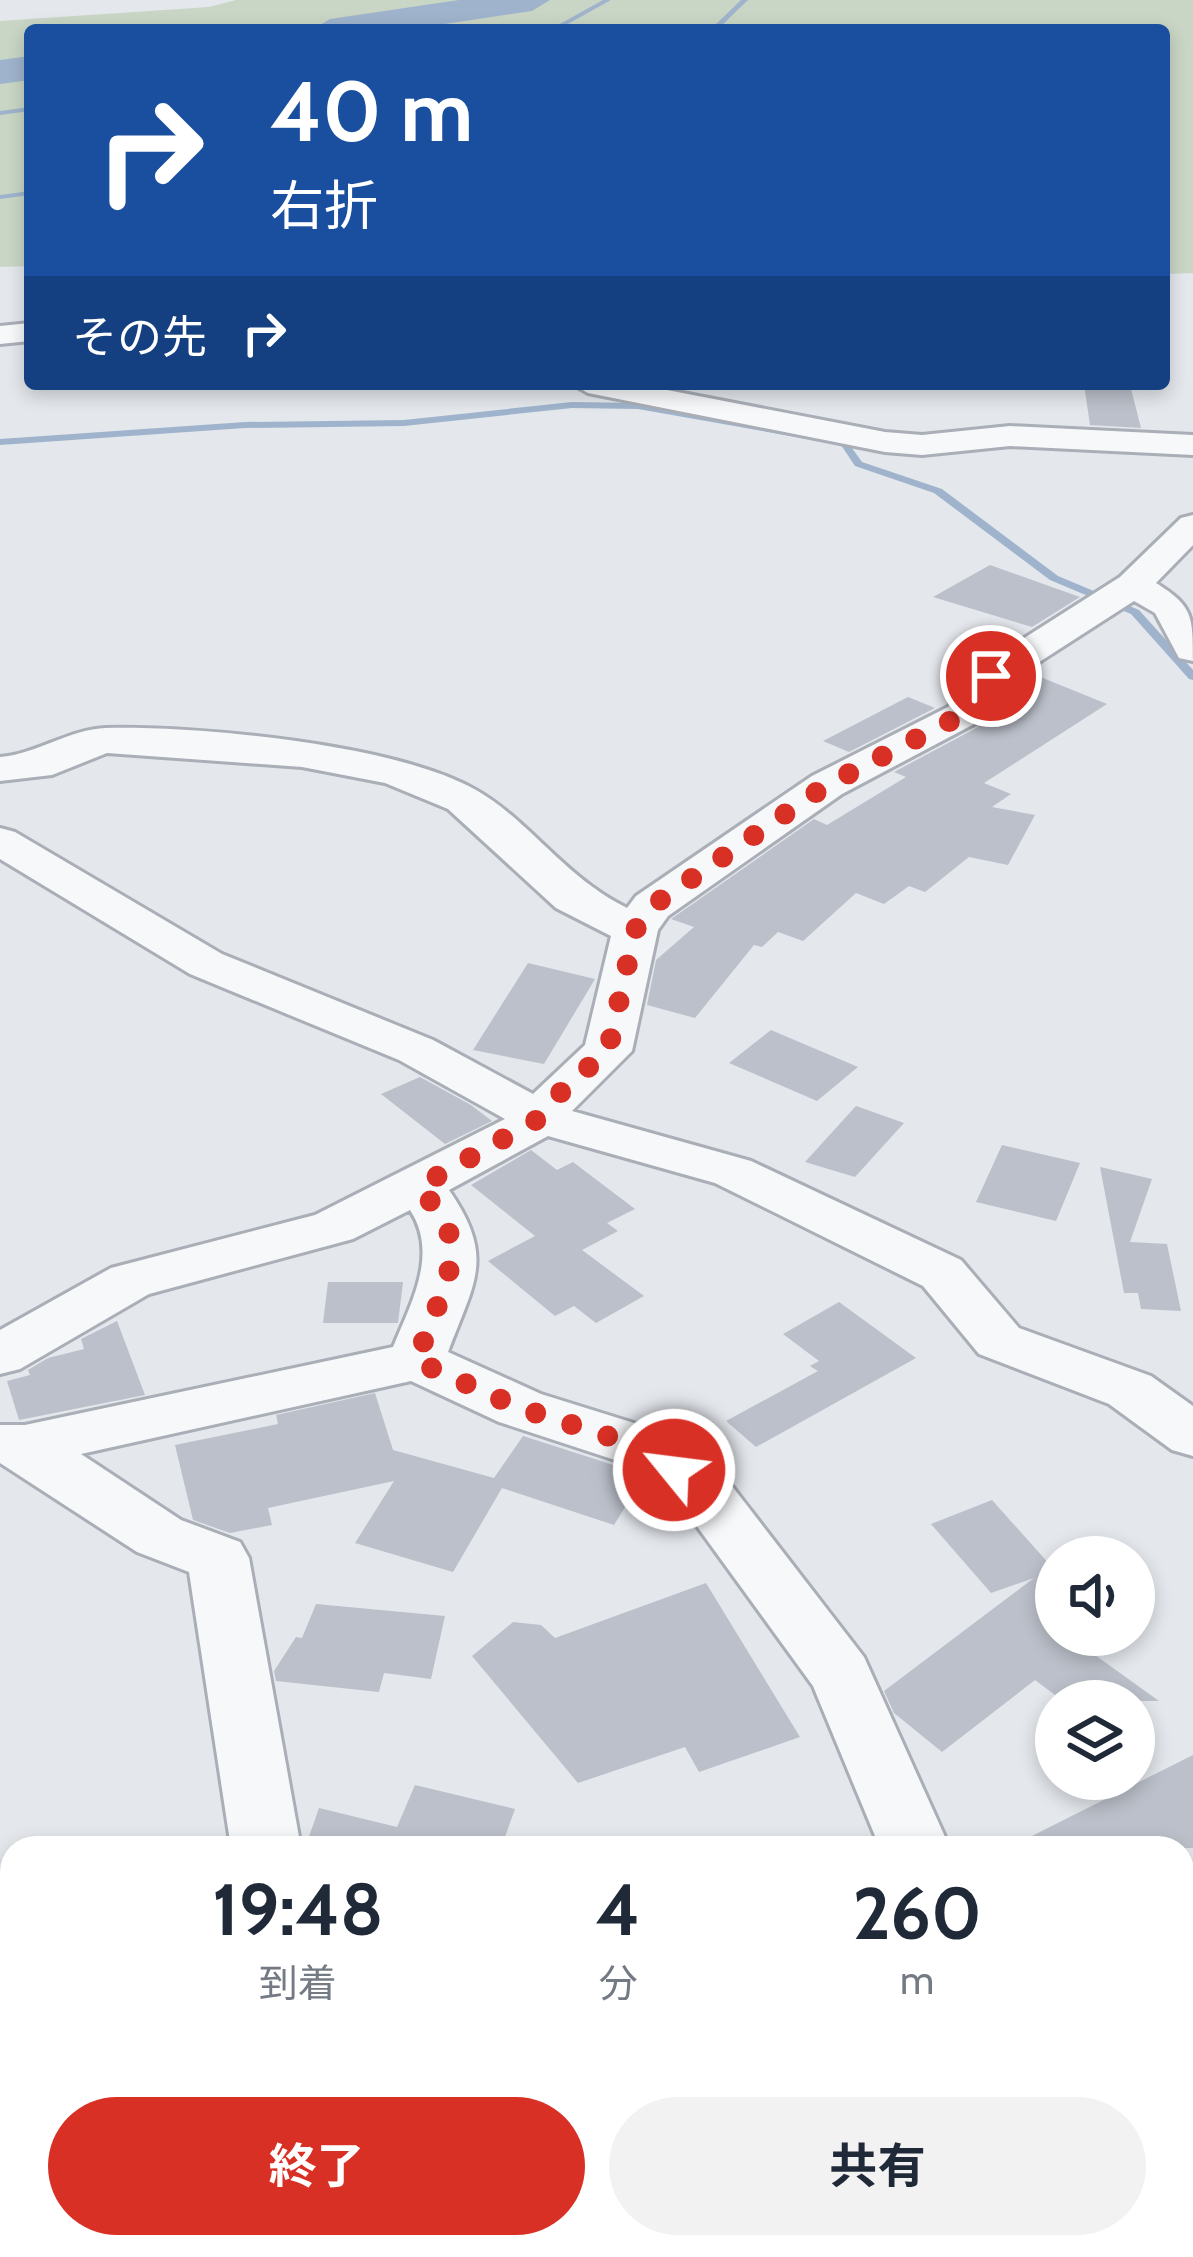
<!DOCTYPE html>
<html lang="ja">
<meta charset="utf-8">
<style>
:root{--surface:#fff;--page:#f2f2f3;--text:#1f2937;--muted:#747a83;--accent:#d93025}
body{margin:0;font-family:Cabin,"Noto Sans JP",sans-serif;background:var(--page);color:var(--text);height:100vh;display:flex;flex-direction:column;font-size:45px;white-space:nowrap}
*{box-sizing:border-box;margin:0}
p{font-size:39px;color:var(--muted)}
.icon{flex:none;width:66px;height:66px;fill:none;stroke:currentColor;stroke-width:2;stroke-linecap:round;stroke-linejoin:round}
.map{position:relative;flex:1;overflow:hidden}
.sheet{position:absolute;left:0px;top:1836px;width:1194px;height:423px;display:flex;flex-direction:column;background:var(--surface);border-radius:36px 36px 0 0;box-shadow:0 6px 18px #0003}
.sheet>*{flex:none}
.hud{position:absolute;left:24px;top:24px;width:1146px;height:366px;border-radius:12px;box-shadow:0 6px 18px #0003;background:#1a4fa0;color:#fff;overflow:hidden}
.buttons{position:absolute;left:1035px;top:1536px;display:grid;gap:24px}
.buttons a{display:grid;place-items:center;width:120px;height:120px;border-radius:50%;background:var(--surface);box-shadow:0 6px 18px #0003;font-size:60px}
.pin{position:absolute;display:grid;place-items:center;width:102px;height:102px;color:#fff;margin:-51px;border:6px solid #fff;border-radius:50%;box-shadow:0 3px 12px #0007}
.me{position:absolute;width:132px;margin:-66px;rotate:299deg;stroke-linejoin:round;filter:drop-shadow(0 0 9px #0008)}
.turn{display:flex;align-items:center;gap:42px;height:252px;padding:0 48px;font-size:54px}
.turn .icon{width:156px;height:156px;stroke-width:2.5}
.turn b{display:block;font-size:84px;line-height:102px}
.then{display:flex;align-items:center;height:114px;padding:0 48px;background:#0003;gap:24px;font-size:45px}
.eta{display:flex;justify-content:space-evenly;align-items:center;height:204px;text-align:center}
.eta b{font-size:72px;font-weight:700;line-height:84px}
.primary-button{display:flex;gap:24px;margin-top:auto;padding:24px 48px}
.primary-button a{flex:1;height:138px;border-radius:72px;background:var(--accent);color:#fff;font-size:48px;font-weight:700;line-height:138px;text-align:center}
.primary-button a+a{background:var(--page);color:var(--text)}
.map>svg:first-child{display:block}
.green{fill:#c9d6c5}
.lines{fill:none;stroke-linecap:round;stroke-linejoin:round}
.stream{fill:#9fb4cc;fill-rule:evenodd}
.river{fill:#9fb4cc;fill-rule:evenodd}
.building{fill:#bbc0ca}
.minor-casing{stroke:#a9aeb7;stroke-width:6}
.minor{fill:#f7f8fa;fill-rule:evenodd}
.route{stroke:#d93025;stroke-width:21;stroke-dasharray:0 37.8}
</style>
<div class="map">
<svg width="1193" height="2257" viewBox="0 0 1193 2257">
<rect width="100%" height="100%" fill="#e4e7ec"/>
<!-- green -->
<path class="green" d="M236,0H1193V273L1164,274V30H30V266L0,267V21L209,7Z"/>
<g class="lines">
<!-- stream -->
<path class="stream" d="M603,0H611L557,30H549Z
M741,0H748L717,30H710Z
M30,107V111L0,115V111Z
M30,191V195L0,199V195Z
M572,402L638,403L847,441L862,462L942,489L1058,576L1139,610L1193,670V680L1189,679L1131,614L1050,580L934,493L855,466L841,445L638,409L572,408L404,426L245,428L0,445V439L245,422L404,420Z"/>
<!-- river -->
<path class="river" d="M459,0H550L532,11L404,30H312L330,19Z
M30,56V80L0,84V60Z"/>
</g>
<!-- building -->
<path class="building" d="M1084,384L1130,385L1141,428L1090,425Z
M990,565L1080,597L1032,627L933,597Z
M1033,674L1107,704L984,783L1011,794L992,807L1035,815L1008,865L969,857L925,892L909,886L884,904L856,893L803,941L778,932L762,947L754,945L695,1018L647,1005L656,960L694,927L671,919L814,819L827,825L906,777L894,772L978,727L1008,688Z
M908,697L935,708L849,752L823,741Z
M528,963L595,979L544,1064L473,1050Z
M771,1030L858,1067L817,1101L729,1063Z
M420,1077L471,1105L492,1121L445,1144L381,1094Z
M856,1106L904,1123L855,1177L805,1162Z
M1002,1145L1080,1163L1056,1221L976,1202Z
M531,1150L557,1170L573,1162L635,1209L607,1223L618,1231L582,1250L644,1296L596,1323L574,1306L555,1316L488,1261L535,1236L471,1185Z
M1100,1167L1152,1179L1130,1242L1167,1244L1181,1311L1141,1309L1138,1293H1124Z
M328,1282H403L398,1323H323Z
M839,1302L916,1358L756,1447L726,1421L818,1371L810,1366L819,1361L783,1334Z
M117,1321L145,1395L19,1420L7,1381L30,1375L28,1370L48,1358L84,1349L81,1339Z
M375,1393L393,1450L494,1478L523,1436L623,1468L641,1481L614,1525L502,1488L453,1572L355,1543L394,1481L268,1508L272,1525L230,1533L193,1520L175,1445L278,1424L276,1415Z
M992,1500L1051,1566L1056,1562V1635H1122L1095,1655L1159,1701H1063L1035,1680L942,1752L894,1713L884,1691L1034,1578L991,1593L931,1524Z
M706,1583L800,1737L699,1772L685,1747L578,1783L472,1656L513,1622L541,1625L555,1638Z
M316,1604L445,1616L431,1679L384,1673L379,1692L276,1681L274,1671L296,1637L302,1638Z
M1193,1755V1848H1008Z
M415,1785L515,1809L501,1848H305L319,1808L397,1827Z"/>
<g class="lines">
<!-- minor casing -->
<g class="minor-casing">
<path id="minor" d="M30,323V341L0,344V326Z
M572,384H636L885,432L922,435L1010,426L1193,435V455L1010,446L922,455L885,452L588,393Z
M1193,515V545L1156,583C1193,606 1193,616 1193,661L1179,658L1155,613L1134,601L1005,684L976,723L842,794L668,916L658,930L632,1051L572,1111L751,1161L961,1260L1019,1328L1151,1376L1193,1406V1456L1172,1450L1109,1404L979,1354L923,1286L715,1183L548,1136L449,1190C496,1258 474,1282 448,1352L541,1394L666,1433L725,1477L864,1657L950,1848H880L813,1686L683,1507L624,1463L499,1422L411,1381L81,1454L181,1520L240,1542L249,1558L301,1848H231L189,1572L137,1552L0,1463V1425H25L393,1347C411,1303 439,1254 410,1210L353,1239L149,1294L20,1369L0,1374V1330L111,1268L315,1215L505,1119L399,1060L190,974L0,859V828L15,832L222,954L433,1040L533,1094L585,1045L611,936L556,908L448,809L385,783L302,767L107,753L52,775L0,781V757C37,754 70,729 106,728C200,726 395,744 476,790C530,821 563,876 627,908L636,896L812,776L948,707L977,668L1120,577L1181,518Z
M0,1909L12,1913V1979L0,1975Z
M12,2217V2247H75L74,2257H0V2234Z
M1009,2247H1089V2257H1007Z
M1090,2247H1176L1181,2257H1094Z"/>
</g>
<!-- minor -->
<use href="#minor" class="minor"/>
</g>
<g class="lines">
<!-- route -->
<path class="route" d="M674,1470L645,1448L520,1408L416,1361L449,1276V1229L420,1186L540,1118L566,1086L608,1051L635,930L652,906L827,785L962,715L991,676"/>
</g>
</svg>
<div class="buttons">
<a><svg class="icon" aria-label="sound" viewBox="0 0 24 24"><path d="M4 9h4l5-4v14l-5-4H4zM17 9q2 3 0 6"/></svg></a>
<a><svg class="icon" aria-label="layers" viewBox="0 0 24 24"><path d="M12 4l9 5-9 5-9-5zM3 14l9 5 9-5"/></svg></a>
</div>
<div class="pin" style="left:991px;top:676px;background:#d93025"><svg class="icon" aria-label="arrive" viewBox="0 0 24 24"><path d="M6 21V4h12l-3 4 3 4H6"/></svg></div>
<svg class="me" style="left:674px;top:1470px" viewBox="-20 -20 40 40"><circle r="17" fill="#d93025" stroke="#fff" stroke-width="3"/><path d="M0-11L8 9 0 5-8 9z" fill="#fff"/></svg>
<div class="hud">
<div class="turn"><svg class="icon" aria-label="right" viewBox="0 0 24 24"><path d="M7 20v-9h11M14 6l5 5-5 5"/></svg><div><b>40 m</b>右折</div></div>
<div class="then">その先<svg class="icon" aria-label="right" viewBox="0 0 24 24"><path d="M7 20v-9h11M14 6l5 5-5 5"/></svg></div>
</div>
<section class="sheet">
<div class="eta">
<div><b>19:48</b><p>到着</p></div>
<div><b>4</b><p>分</p></div>
<div><b>260</b><p>m</p></div>
</div>
<div class="primary-button"><a>終了</a><a>共有</a></div>
</section>
</div>
